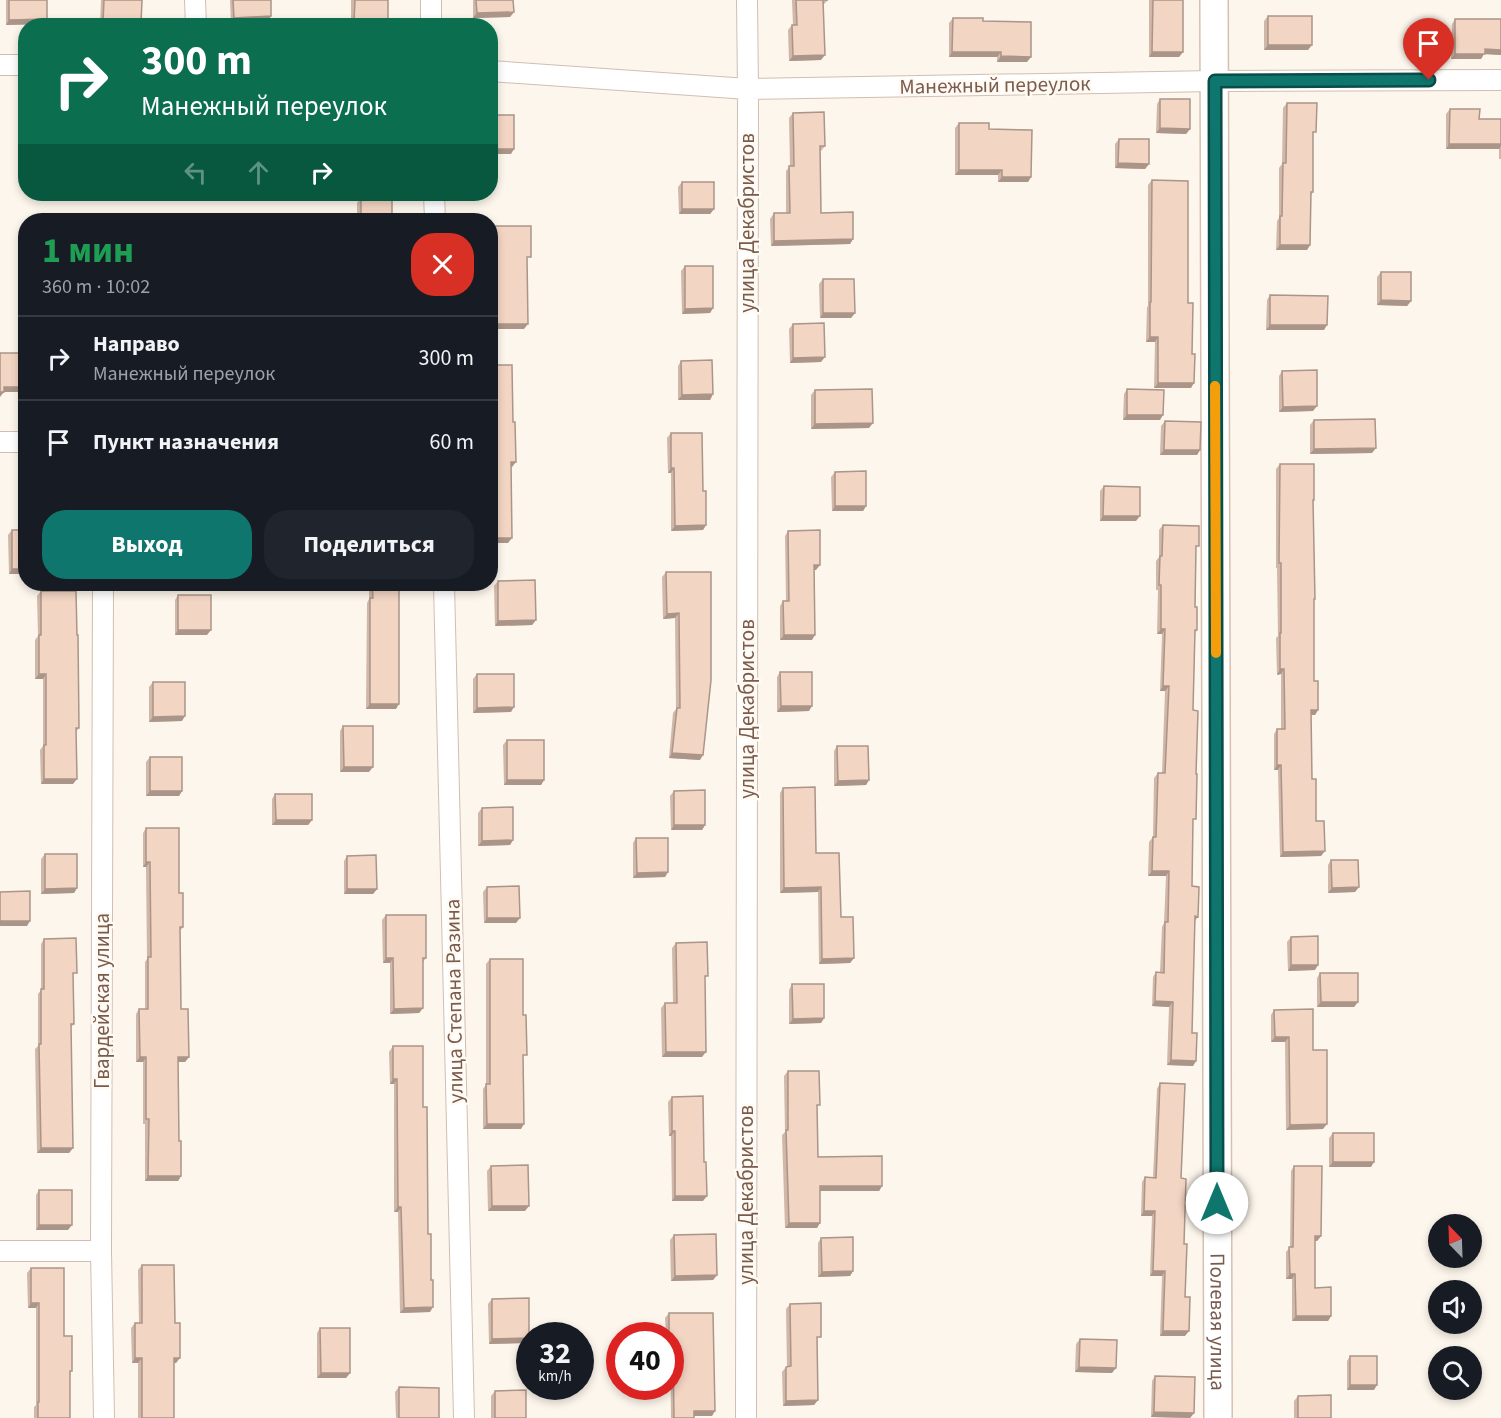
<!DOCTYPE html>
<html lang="ru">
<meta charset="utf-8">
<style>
:root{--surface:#171b24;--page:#20242c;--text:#f1f3f6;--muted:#9ea1a6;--line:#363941;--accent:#0f766e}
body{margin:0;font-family:"Source Sans 3",sans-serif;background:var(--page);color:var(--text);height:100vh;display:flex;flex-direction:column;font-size:22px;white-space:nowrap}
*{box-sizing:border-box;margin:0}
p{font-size:20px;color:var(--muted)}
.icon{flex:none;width:33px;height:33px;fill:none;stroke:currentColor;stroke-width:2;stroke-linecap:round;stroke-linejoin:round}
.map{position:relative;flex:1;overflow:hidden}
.panel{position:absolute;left:18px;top:213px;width:480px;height:378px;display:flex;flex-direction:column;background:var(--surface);border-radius:24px;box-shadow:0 3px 9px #0003}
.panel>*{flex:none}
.banner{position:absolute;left:18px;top:18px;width:480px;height:183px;border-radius:24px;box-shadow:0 3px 9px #0003;background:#0b6e4f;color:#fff;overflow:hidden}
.needle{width:39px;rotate:337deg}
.tools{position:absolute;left:1428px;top:1214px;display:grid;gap:12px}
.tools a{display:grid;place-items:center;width:54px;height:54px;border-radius:50%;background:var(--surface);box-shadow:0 3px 9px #0003;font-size:30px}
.speed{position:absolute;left:516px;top:1322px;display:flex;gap:12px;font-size:30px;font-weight:700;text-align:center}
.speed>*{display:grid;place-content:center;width:78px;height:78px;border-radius:50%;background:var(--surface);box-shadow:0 3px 9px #0003;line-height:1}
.speed small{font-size:15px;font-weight:400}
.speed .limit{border:9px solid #d22;background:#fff;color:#111}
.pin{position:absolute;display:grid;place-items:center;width:51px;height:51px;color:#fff;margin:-62px -26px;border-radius:50% 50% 50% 0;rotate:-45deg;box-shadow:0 0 6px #0007}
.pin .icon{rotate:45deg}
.me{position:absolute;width:66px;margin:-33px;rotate:0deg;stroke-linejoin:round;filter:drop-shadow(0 0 4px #0008)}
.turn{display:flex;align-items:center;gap:21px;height:126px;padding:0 24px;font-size:27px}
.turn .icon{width:78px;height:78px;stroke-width:2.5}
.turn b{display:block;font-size:42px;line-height:51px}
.lanes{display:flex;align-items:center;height:57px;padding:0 24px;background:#0003;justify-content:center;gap:30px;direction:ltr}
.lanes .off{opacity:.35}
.round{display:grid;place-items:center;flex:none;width:63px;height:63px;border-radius:24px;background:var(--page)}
.overview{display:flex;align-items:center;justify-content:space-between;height:102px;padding:0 24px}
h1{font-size:36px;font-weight:700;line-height:45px;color:#1e9e55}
.action{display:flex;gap:12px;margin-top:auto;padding:12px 24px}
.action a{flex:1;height:69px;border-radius:24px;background:var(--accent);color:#fff;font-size:24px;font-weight:700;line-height:69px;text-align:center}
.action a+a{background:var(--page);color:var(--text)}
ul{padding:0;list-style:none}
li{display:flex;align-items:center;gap:18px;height:84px;padding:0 24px;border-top:2px solid var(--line)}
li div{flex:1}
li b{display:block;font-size:22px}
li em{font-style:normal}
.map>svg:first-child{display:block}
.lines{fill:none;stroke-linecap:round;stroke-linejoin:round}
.street-casing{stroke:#d1beb0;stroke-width:22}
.secondary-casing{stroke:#d6c0b0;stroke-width:30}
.street{stroke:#fff;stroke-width:20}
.secondary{stroke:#fff;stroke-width:27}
.wall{fill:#d1b7a8}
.shaded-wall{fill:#aa9588}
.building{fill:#f3d5c3;stroke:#aa9588;stroke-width:1.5}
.route-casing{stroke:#0a4d48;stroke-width:15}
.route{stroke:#0f766e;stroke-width:10}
.slow{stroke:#f59e0b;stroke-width:10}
.labels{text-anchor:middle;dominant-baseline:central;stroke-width:5;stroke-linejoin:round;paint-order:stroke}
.street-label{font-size:21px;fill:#7a5c4d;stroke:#fffaf3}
</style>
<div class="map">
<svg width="1501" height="1418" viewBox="0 0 1501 1418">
<rect width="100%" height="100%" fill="#fdf6ec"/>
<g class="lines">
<!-- street casing -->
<g class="street-casing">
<path id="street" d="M195,0L196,26
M431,26V0
M0,65H26
M490,71L748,89L1215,81L1501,80
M434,194L435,220
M0,442H26
M103,584L101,1251L104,1418
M444,584L464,1418
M0,1251H101
M746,1418L748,89L747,0"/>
</g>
<!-- secondary casing -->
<g class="secondary-casing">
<g id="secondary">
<path id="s1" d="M1214,0L1218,1418"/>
</g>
</g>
<!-- street -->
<use href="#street" class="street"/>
<!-- secondary -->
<use href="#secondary" class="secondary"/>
</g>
<!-- wall -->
<path class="wall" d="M6,0H47L43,24L6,25Z
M101,0H142L141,24L139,26H100Z
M230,0H271L268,21L231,23Z
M351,0H388V21L385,26H351Z
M473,0H513L514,12L510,17L473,18Z
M792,0H828L823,5L821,60L789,61L788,30L792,25H793Z
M1149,0H1183V52L1179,57H1149Z
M1268,16L1308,50H1264V21Z
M953,18L983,21L1027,62H997V57H949V23Z
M1455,19H1501V55L1484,54L1481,59H1451L1452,24Z
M1160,99L1190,129L1186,134L1156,133L1157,104Z
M1287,103L1313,136V192L1311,195L1310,245L1307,250H1276L1277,221L1279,218V168L1282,164L1283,108Z
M1450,109L1479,119H1501V159H1499V149H1446V114Z
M793,113L825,146L821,151H820L821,213L853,239L850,244L771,246L770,219L774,213H786V171L790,166L789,118Z
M23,115L26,152H20V120Z
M959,123L989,129L1031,177L1028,182H998V175H955V128Z
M1119,139L1149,164L1145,169L1115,168V144Z
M1152,180L1188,303L1191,388H1154L1155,342H1146L1147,307L1148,306V185Z
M682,182L714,209L710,214H679L678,187Z
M361,197L392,220H357V203Z
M685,266L713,308L710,313L682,314L681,271Z
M1381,272L1411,301L1407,306L1377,305V277Z
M823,279L855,313L851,318H820L819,284Z
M1270,295L1324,330H1266L1267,300Z
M793,324L821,362L790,363L789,329Z
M681,361L713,394L710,400H678V366Z
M1282,371L1313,411L1279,412V376Z
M1127,389L1160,420H1123L1124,394Z
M815,390L869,428L811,429V395Z
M1314,420L1372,453L1310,454V425Z
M1165,421L1200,450L1197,455H1160L1161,426Z
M671,433L703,491L706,525L703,530L671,531V473H668L667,438Z
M1280,464L1313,502L1315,599L1314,601V681L1318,710L1315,715H1311L1312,779L1316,821L1321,856L1280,857L1278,770H1274V734L1277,729H1281V674L1277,675L1276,638L1278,636L1277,568H1276V469Z
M835,472L866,506L863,511H832L831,477Z
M1104,486L1136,521H1100V491Z
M1163,525L1196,550L1195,607L1197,630L1195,633L1193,710V823L1192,886L1198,917L1195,921L1192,1033L1196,1061L1193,1066L1167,1065L1169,1007L1152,1006L1153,977L1156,972H1160L1162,927L1164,923L1166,876H1148L1149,842L1153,837L1154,778L1158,773H1162L1165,691H1160L1162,634H1157L1158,590H1156V561L1159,557V530Z
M12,530H26V574H9L8,535Z
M788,531L816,570H814L812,640H780V606L783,601H786L785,536Z
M666,572H711L700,760L669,758L673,713L676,709L675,618L663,619L662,577Z
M498,581L536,620L532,625L495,626L494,586Z
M369,584H399L396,709H366L367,603L369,599Z
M41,591L77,635L79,728L76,732L73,784H41L40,750L43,746V679H35V640L38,636L37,596Z
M178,595L207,635H175V600Z
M780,672L809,711L777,712V677Z
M477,674L511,712L473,713V679Z
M153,682L182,721L149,722V687Z
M343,726L369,772H340V731Z
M507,740L544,780L541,785H504L503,745Z
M837,746L869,780L866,785L834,786V751Z
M150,757L182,791L179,796H146V762Z
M783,788L816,853L841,917L854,958L850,963L819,964L818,892L780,893V793Z
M674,791L705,825L702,830H671L670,796Z
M275,794L312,820L308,825H272V799Z
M482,808L513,840L510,845L478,846V813Z
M146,828L179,893L183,927L180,931L181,1009L189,1057L185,1062H178L179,1141L181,1176L178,1181H145V1124H143V1062H136V1014L139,1009H145V962L147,959L146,867H143V833Z
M636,838L668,872L665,877L633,878V843Z
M45,854L77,888L74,893L41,894V859Z
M347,856L377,889L373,894H344V861Z
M1331,860L1359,887L1355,892L1328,893V865Z
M487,887L516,923H484L483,892Z
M386,915L426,958L423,962V1008L419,1013L390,1014V963H383L382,920Z
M1291,937L1315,970L1288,971L1287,942Z
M44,939L73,977L74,1024L71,1027L73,1148L69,1153H37L35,1049L38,1046V994L41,990V944Z
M676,943L705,980L702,1057H662L661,1008L665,1003H673L672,948Z
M490,959L523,1060L521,1129H483V1089L486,1085V964Z
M1320,973L1358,1002L1354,1007H1317V978Z
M792,984L824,1018L821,1023L789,1024V990Z
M1274,1010L1313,1050L1323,1129L1286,1130L1285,1042H1271V1015Z
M393,1046L423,1107L428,1234L431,1280L430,1312L400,1313L398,1212H394V1084H390L389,1052Z
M788,1071L817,1109L818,1157L882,1186L879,1191H820L817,1228H785L782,1135L785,1132L784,1076Z
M1160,1083L1181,1178L1184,1244L1185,1336H1160L1162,1276H1150L1152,1216H1141L1142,1182L1145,1177L1153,1178L1157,1089Z
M672,1097L703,1201H672L671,1136H669L668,1102Z
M1333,1133L1371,1167H1329V1138Z
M491,1166L525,1211H488L487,1171Z
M1294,1166L1321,1236L1317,1241H1315V1288L1331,1316L1328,1321H1292V1279H1286V1252L1290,1247L1291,1171Z
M39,1190L68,1230H36V1195Z
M674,1235L717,1275L713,1280L671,1281L670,1240Z
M821,1238L853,1271L850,1276L818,1277V1243Z
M142,1265L175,1323L176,1363H174V1418H138V1363H132L131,1328L135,1323H139L138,1270Z
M31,1268L64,1336L70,1373V1418H34V1407L36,1405V1308H28L27,1273Z
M492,1299L526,1343L489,1344L488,1304Z
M790,1304L818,1342H817L818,1400L814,1405L783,1406L782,1372L786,1367H787L786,1309Z
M669,1313L712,1416H694V1418H671L670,1335H666L665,1318Z
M320,1328L350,1373L346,1378H317V1333Z
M1080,1339L1112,1373L1075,1372L1076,1344Z
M1350,1356L1374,1390H1347V1361Z
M1155,1376L1194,1413L1190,1418L1151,1417L1152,1381Z
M399,1387L439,1418H396L395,1392Z
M495,1391L526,1418H491V1396Z
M1298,1396L1331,1418H1294V1401Z"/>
<!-- shaded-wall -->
<path class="shaded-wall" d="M514,12L510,17L473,18L477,13Z
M271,16L268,21L231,23L234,18Z
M47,19L43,24L6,25L9,20Z
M354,21H388L385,26H351Z
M103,22L141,24L139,26H101Z
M1268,45H1312L1308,50H1264Z
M1485,49L1501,50V55L1484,54L1481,59H1451L1455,54Z
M952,52H1001L997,57H949Z
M1152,52H1183L1179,57H1149Z
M825,55L821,60L789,61L793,56Z
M1001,56L1031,57L1027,62H997Z
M1160,128L1190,129L1186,134L1156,133Z
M1449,144H1501V146L1499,149H1446Z
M23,147H26V152H20Z
M490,149H514L511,154H490Z
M1118,163L1149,164L1145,169L1115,168Z
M959,170H1002L998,175H955Z
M1002,177H1031L1028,182H998Z
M132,194H159L158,195H132Z
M682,209H714L710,214H679Z
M853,239L850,244L771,246L774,241Z
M1280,245H1310L1307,250H1276Z
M1381,300L1411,301L1407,306L1377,305Z
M713,308L710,313L682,314L685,309Z
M823,313H855L851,318H820Z
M490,324H528L524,329H490Z
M1270,325H1327L1324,330H1266Z
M1150,337H1158L1155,342H1146Z
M825,357L821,362L790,363L793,358Z
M1158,383H1194L1191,388H1154Z
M4,387H26V392H4L0,397V392Z
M713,394L710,400H678L682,395Z
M1317,406L1313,411L1279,412L1283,407Z
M1127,415H1163L1160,420H1123Z
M873,423L869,428L811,429L815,424Z
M1376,448L1372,453L1310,454L1314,449Z
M1164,450H1200L1197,455H1160Z
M511,462H516L512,467H507Z
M671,468H674L671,473H668Z
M835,506H866L863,511H832Z
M1103,516H1140L1136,521H1100Z
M706,525L703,530L671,531L675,526Z
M490,538H512L508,543H490Z
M814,565H820L816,570H811Z
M12,569H26V574H9Z
M679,613L675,618L663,619L667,614Z
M536,620L532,625L495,626L498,621Z
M1161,629H1165L1162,634H1157Z
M178,630H211L207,635H175Z
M784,635H815L812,640H780Z
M1280,669H1284L1281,674L1277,675Z
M39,674H46L43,679H35Z
M1163,686H1169L1165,691H1160Z
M370,704H399L396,709H366Z
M781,706H812L809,711L777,712Z
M514,707L511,712L473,713L477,708Z
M1311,710H1318L1315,715H1307Z
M185,716L182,721L149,722L153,717Z
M672,753L703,755L700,760L669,758Z
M1277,765H1281L1278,770H1274Z
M344,767H373L369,772H340Z
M44,779H77L73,784H41Z
M507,780H544L541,785H504Z
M869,780L866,785L834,786L838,781Z
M150,791H182L179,796H146Z
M276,820H312L308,825H272Z
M674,825H705L702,830H671Z
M513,840L510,845L478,846L482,841Z
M1325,851L1321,856L1280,857L1283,852Z
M146,862H150L146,867H143Z
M1152,871H1169L1166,876H1148Z
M668,872L665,877L633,878L637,873Z
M821,887L818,892L780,893L784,888Z
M1359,887L1355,892L1328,893L1332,888Z
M77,888L74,893L41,894L45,889Z
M347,889H377L373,894H344Z
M487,918H520L516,923H484Z
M0,921H30L27,926H0Z
M386,958H393L390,963H383Z
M854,958L850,963L819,964L822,959Z
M1291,965H1318L1315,970L1288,971Z
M1155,1001L1173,1002L1169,1007L1152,1006Z
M1321,1002H1358L1354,1007H1317Z
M423,1008L419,1013L390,1014L394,1009Z
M824,1018L821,1023L789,1024L793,1019Z
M1275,1037H1289L1285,1042H1271Z
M666,1052H706L702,1057H662Z
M140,1057H146L143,1062H136Z
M178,1057H189L185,1062H175Z
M1171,1060L1196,1061L1193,1066L1167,1065Z
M393,1079H397L394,1084H390Z
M487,1124H524L521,1129H483Z
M1327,1124L1323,1129L1286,1130L1290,1125Z
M672,1131H675L671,1136H669Z
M41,1148H73L69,1153H37Z
M1333,1162H1374L1371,1167H1329Z
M148,1176H181L178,1181H145Z
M820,1186H882L879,1191H816Z
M675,1196H707L703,1201H672Z
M492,1206H529L525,1211H488Z
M398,1207H401L398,1212H394Z
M1144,1211H1155L1152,1216H1141Z
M789,1223H820L817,1228H785Z
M39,1225H72L68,1230H36Z
M1315,1236H1321L1317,1241H1311Z
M853,1271L850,1276L818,1277L822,1272Z
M1153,1271H1165L1162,1276H1150Z
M1290,1274H1295L1292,1279H1286Z
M717,1275L713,1280L671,1281L675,1276Z
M31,1303H39L36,1308H28Z
M433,1307L430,1312L400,1313L404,1308Z
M1296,1316H1331L1328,1321H1292Z
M1163,1331H1189L1185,1336H1160Z
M529,1338L526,1343L489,1344L492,1339Z
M135,1358H142L138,1363H132Z
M174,1358H180L176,1363H170Z
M1079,1367L1116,1368L1112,1373L1075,1372Z
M321,1373H350L346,1378H317Z
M1350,1385H1377L1374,1390H1347Z
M818,1400L814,1405L783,1406L786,1401Z
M694,1411H715L712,1416H691Z
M1154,1412L1194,1413L1190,1418L1151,1417Z"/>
<!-- building -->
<path class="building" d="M9,0H47V19L9,20Z
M104,0H142L141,24L103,22Z
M233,0H271V16L234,18Z
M355,0H388V21H354Z
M476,0H513L514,12L477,13Z
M796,0H828H823L825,55L793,56L792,25H797Z
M1153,0H1183V52H1152Z
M1268,16H1312V45H1268Z
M953,18H983V21L1031,22V57L1001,56V52H952Z
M1455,19H1501V50L1485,49V54H1455Z
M1160,99H1190V129L1160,128Z
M1287,103H1317L1316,132H1313V192H1311L1310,245H1280V216H1282L1283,163H1286Z
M1450,109H1480L1479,119H1501V144H1449Z
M824,112L825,146H820L821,213L853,212V239L774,241V213H790L789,166H794L793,113Z
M23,115H26V147H23Z
M490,115H514V149H490Z
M959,123H989V129L1032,130L1031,177H1002V170H959Z
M1119,139H1149V164L1118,163Z
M1152,180L1188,181V303H1193L1192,354H1195L1194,383H1158V337H1150V302H1151Z
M682,182H714V209H682Z
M361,197H392V220H361Z
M490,226H531V257H527L528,324H490Z
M685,266H713V308L685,309Z
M1381,272H1411V301L1381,300Z
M823,279H854L855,313H823Z
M1270,295L1328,296L1327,325H1270Z
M824,323L825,357L793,358V324Z
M0,353H26V387H4V392H0Z
M712,360L713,394L682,395L681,361Z
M490,365H512L513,422H515L516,462H511L512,538H490Z
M1317,370V406L1283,407L1282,371Z
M872,389L873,423L815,424V390Z
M1127,389L1164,390L1163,415H1127Z
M1375,419L1376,448L1314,449V420Z
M1165,421L1201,422L1200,450H1164Z
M671,433H702L703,491H706V525L675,526L674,468H671Z
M1280,464H1314V500H1313L1315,599H1314V681H1318V710H1311L1312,779H1316V821H1324L1325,851L1283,852L1281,765H1277V729H1285L1284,669H1280V633H1281V563H1279Z
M866,471V506H835V472Z
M1104,486L1140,487V516H1103Z
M1163,525L1199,526V546H1196L1195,607H1197V630H1195L1193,710L1198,711L1196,774H1197L1196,819H1193L1192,886L1199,887L1198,917L1195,916L1192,1033H1197L1196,1061L1171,1060L1173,1002L1155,1001L1156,972L1164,973L1165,922H1168L1169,871H1152L1153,837H1156L1158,773H1165L1169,686H1163L1165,629H1161V585H1159L1160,556H1162Z
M12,530H26V569H12Z
M820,530V565H814L815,635H784L783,601H789L788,531Z
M666,572H711V680L703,755L672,753L677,708H680L679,613L667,614Z
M535,580L536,620L498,621V581Z
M372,584H399V704H370V598H373Z
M41,591H76L77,635H78L79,728H76L77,779H44V745H46V674H39V635H41Z
M178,595H211V630H178Z
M780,672H812V706H781Z
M477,674H514V707L477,708Z
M153,682H185V716L153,717Z
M343,726H373V767H344Z
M507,740H544V780H507Z
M837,746H868L869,780L838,781Z
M150,757H182V791H150Z
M815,787L816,853H839L841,917H853L854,958L822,959L821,887L784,888L783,788Z
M705,790V825H674V791Z
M275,794H312V820H276Z
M513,807V840L482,841V808Z
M146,828H179V893H183V927H180L181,1009H188L189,1057H178L179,1141H181V1176H148L149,1119H146V1057H140L139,1009H148V957H151L150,862H146Z
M636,838H668V872L637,873Z
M45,854H77V888L45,889Z
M376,855L377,889H347V856Z
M1331,860H1358L1359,887L1332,888Z
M519,886L520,918H487V887Z
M30,891V921H0V892Z
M386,915H426V958H423V1008L394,1009L393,958H386Z
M1318,936V965H1291V937Z
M76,938L77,973H73L74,1024H71L73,1148H41L39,1044H41V989H44V939Z
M707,942L708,976H705L706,1052H666L665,1003H677L676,943Z
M490,959H523V1015H526L527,1055H523L524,1124H487L486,1084H490Z
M1320,973H1358V1002H1321Z
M792,984H824V1018L793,1019Z
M1313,1009V1050H1327V1124L1290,1125L1289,1037H1275L1274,1010Z
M393,1046H423V1107H427L428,1234H431V1280H433V1307L404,1308L401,1207H398L397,1079H393Z
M788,1071H819L820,1105H817L818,1157L882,1156V1186H820V1223H789L786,1130H788Z
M1160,1083L1185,1084L1181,1178L1186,1179L1184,1244H1187L1185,1297H1190L1189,1331H1163L1165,1271H1153L1155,1211H1144L1145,1177L1156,1178Z
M703,1096L704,1162H706L707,1196H675V1131H672V1097Z
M1333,1133H1374V1162H1333Z
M528,1165L529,1206H492L491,1166Z
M1294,1166H1322L1321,1236H1315V1288L1331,1287V1316H1296L1295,1274H1290L1289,1247H1293Z
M39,1190H72V1225H39Z
M716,1234L717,1275L675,1276L674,1235Z
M853,1237V1271L822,1272L821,1238Z
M142,1265H174L175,1323H180V1358H174V1418H142V1358H135V1323H142Z
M31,1268H64V1336H72V1371H70V1418H38V1402H39V1303H31Z
M529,1298V1338L492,1339V1299Z
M821,1303V1337H817L818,1400L786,1401V1367L791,1366L790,1304Z
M669,1313H713L715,1411H694V1418H674L673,1348H670V1335H669Z
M320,1328H350V1373H321Z
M1080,1339L1117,1340L1116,1368L1079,1367Z
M1350,1356H1377V1385H1350Z
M1155,1376L1195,1377L1194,1413L1154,1412Z
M399,1387L439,1388V1418H399Z
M526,1390V1418H495V1391Z
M1331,1395V1418H1298V1396Z"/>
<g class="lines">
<!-- route casing -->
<g class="route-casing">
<path id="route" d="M1217,1203L1215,81L1429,80"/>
</g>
<!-- route -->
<use href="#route" class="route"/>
<!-- slow -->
<path class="slow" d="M1215,386L1216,653"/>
</g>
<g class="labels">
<!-- street labels -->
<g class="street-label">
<text transform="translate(995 85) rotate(-1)">Манежный переулок</text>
<text transform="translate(747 223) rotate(-90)">улица Декабристов</text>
<text transform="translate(747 709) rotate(-90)">улица Декабристов</text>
<text transform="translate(102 1001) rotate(-90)">Гвардейская улица</text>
<text transform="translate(454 1001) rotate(-91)">улица Степана Разина</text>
<text transform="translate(746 1195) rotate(-90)">улица Декабристов</text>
<text stroke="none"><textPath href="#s1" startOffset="1322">Полевая улица</textPath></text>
</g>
</g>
</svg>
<div class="tools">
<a><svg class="needle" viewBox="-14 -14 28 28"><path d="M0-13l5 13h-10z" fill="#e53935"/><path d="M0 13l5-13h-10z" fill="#9ea1a6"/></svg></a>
<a><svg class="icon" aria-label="sound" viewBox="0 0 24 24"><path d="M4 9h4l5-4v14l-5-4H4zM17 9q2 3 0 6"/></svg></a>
<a><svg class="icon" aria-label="search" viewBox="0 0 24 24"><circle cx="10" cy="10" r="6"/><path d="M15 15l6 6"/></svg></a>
</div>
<div class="speed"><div>32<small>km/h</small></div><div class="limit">40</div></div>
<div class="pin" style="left:1429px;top:80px;background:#d93025"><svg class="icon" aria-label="arrive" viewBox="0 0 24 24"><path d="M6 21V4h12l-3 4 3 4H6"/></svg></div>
<svg class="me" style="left:1217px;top:1203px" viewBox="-20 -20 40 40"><circle r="19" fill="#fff"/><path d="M0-13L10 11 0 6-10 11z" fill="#0f766e"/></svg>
<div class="banner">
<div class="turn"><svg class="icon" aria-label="right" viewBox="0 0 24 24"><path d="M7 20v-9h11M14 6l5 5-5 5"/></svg><div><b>300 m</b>Манежный переулок</div></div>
<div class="lanes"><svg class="icon off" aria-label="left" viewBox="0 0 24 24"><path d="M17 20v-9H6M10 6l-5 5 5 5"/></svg><svg class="icon off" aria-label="ahead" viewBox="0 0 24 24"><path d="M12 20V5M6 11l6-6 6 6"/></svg><svg class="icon" aria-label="right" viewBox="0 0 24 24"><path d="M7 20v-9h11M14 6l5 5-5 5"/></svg></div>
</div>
<section class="panel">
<div class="overview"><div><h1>1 мин</h1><p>360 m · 10:02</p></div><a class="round" style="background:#d93025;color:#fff"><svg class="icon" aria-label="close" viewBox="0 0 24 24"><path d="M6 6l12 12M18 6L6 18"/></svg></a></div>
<ul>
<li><svg class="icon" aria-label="right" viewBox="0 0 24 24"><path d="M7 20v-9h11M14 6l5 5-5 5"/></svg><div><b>Направо</b><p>Манежный переулок</p></div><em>300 m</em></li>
<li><svg class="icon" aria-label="arrive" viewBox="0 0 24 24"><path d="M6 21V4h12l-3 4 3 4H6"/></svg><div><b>Пункт назначения</b></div><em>60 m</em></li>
</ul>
<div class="action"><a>Выход</a><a>Поделиться</a></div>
</section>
</div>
